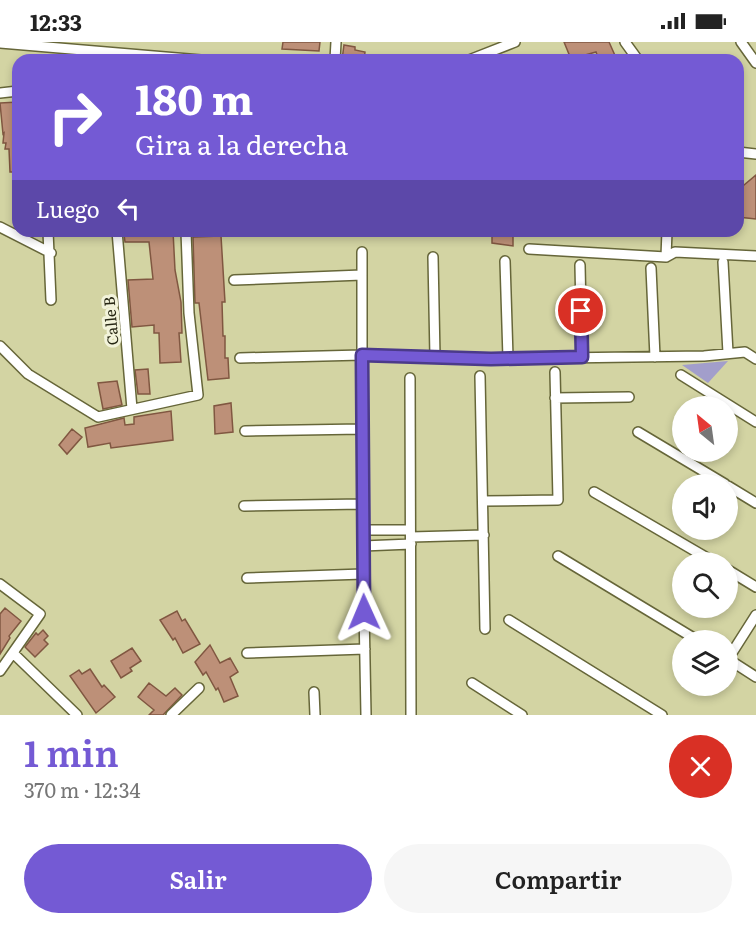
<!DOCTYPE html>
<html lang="es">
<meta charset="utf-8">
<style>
:root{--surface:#fff;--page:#f6f6f6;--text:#222;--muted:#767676;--accent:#745ad4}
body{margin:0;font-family:Literata,serif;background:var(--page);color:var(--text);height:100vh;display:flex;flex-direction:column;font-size:22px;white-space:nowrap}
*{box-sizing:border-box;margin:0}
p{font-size:20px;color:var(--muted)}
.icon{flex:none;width:33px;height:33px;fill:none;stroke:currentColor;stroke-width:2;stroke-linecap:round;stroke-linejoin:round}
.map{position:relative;height:673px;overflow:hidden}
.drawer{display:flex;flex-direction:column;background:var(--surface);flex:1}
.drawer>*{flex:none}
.hud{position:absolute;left:12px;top:12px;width:732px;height:183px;border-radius:18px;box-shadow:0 3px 9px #0003;background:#745ad4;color:#fff;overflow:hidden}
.needle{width:39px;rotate:331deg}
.buttons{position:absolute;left:672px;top:354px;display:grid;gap:12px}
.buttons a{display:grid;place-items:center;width:66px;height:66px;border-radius:50%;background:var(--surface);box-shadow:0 3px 9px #0003;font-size:30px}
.pin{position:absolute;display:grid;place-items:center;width:51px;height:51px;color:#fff;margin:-26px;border:3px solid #fff;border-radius:50%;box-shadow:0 2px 6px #0007}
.me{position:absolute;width:66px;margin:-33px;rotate:359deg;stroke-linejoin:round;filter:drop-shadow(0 0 4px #0008)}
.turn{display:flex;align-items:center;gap:21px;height:126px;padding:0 24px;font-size:27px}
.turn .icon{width:78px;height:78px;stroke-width:2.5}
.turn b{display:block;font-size:42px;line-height:51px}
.then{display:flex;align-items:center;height:57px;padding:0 24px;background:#0003;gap:12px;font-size:22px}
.round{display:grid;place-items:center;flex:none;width:63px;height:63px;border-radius:32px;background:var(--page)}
.head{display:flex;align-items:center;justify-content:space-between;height:102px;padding:0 24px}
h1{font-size:36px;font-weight:600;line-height:45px;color:var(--accent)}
.action{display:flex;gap:12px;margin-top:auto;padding:12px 24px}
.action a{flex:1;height:69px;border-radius:36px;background:var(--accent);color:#fff;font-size:24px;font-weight:600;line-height:69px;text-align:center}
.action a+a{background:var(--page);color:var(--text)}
.status{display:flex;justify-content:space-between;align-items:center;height:42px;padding:0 30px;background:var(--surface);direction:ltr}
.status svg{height:16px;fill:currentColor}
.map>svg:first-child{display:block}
.green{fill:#a29ecb}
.building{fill:#bd9078;stroke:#805741;stroke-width:1.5}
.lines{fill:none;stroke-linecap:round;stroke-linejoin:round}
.street-casing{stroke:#666639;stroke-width:12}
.street{stroke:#fff;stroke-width:9}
.route-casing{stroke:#4b3a8a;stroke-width:15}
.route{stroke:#745ad4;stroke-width:10}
.labels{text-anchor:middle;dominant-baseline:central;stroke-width:6;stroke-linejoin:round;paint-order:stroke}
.street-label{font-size:15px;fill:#262613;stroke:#f2f3da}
</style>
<div class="status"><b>12:33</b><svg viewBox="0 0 49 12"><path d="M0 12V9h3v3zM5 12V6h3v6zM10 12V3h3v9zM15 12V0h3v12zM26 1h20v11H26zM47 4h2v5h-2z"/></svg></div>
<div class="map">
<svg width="756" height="673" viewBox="0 0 756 673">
<rect width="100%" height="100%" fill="#d3d4a3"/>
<!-- green -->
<path class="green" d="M728,319L708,341L682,323Z"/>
<!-- building -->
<path class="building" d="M283,0H320L319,9L282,7Z
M564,0H609L617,18H608L607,16L599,18L596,10L571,17Z
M344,3L355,5V8L365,10L364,18H342Z
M18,60V130H10L9,107H5L6,101H3L4,91L3,92L0,61Z
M756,133V177L738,175V148Z
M127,189H173L175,228L181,260L182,291H179L181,320L160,321L159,291H154V283L132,285L128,238L153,237L149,200H125L124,192H127Z
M492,189H513V204L492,201Z
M221,194L225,260H222L223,294H225V316H228L229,336L208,338L199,261H195L193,195Z
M148,327L150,352H138L135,328Z
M117,339L122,363L103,367L98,341Z
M231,361L233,390L215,392L214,364Z
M171,369L173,398L111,406L110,401L88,405L85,386L124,376L125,383L134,382V375Z
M72,387L82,395L67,412L59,403Z
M5,566L21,579L9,594L10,596L0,612V572Z
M177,569L182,579L185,577L200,602L183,611L175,596L173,598L160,578Z
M43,588L48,594L44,598L48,602L35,615L25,605L36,591L38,593Z
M210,603L220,621L230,616L238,630L230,635L238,654L224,660L218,646L216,648L206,630L203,633L195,620Z
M132,606L141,619L130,626L132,629L121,636L111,619Z
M90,627L102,645L104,643L115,655L96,671L70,634L79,628L82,632Z
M149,641L166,654L175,646L182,653L163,673H149L154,668L138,655Z"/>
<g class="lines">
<!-- street casing -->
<g class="street-casing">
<path id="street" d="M625,0L638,18
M741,0L756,21
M0,1L201,18
M335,18L336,0
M469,18L515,0
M0,51L18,49
M738,110L756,112
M0,185L51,211
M48,189L51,258
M117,189L132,367
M529,207L666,215L675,210L756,214
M362,210V462L366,673
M433,215L435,315
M666,215L667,189
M505,219L508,316
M723,220L728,311
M580,223L582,316
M651,226L655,315
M234,238L362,233
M0,304L28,332L98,375L198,353L189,271L186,189
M240,316L362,313L491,317L704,314L745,310L756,317
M681,333L756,380
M480,334L485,587
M410,336L411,673
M555,356L629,355
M245,389L362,387
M638,390L725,442
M728,444L756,461
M594,450L714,520
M483,459L558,458L555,330
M244,464L362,462
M362,488H410
M411,495L484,493
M363,504L411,502
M558,514L697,598
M728,528L756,545
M247,536L363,532
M0,542L40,572L0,629
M509,578L662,673
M247,611L365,607
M14,612L77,673
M728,617L756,573
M728,617L756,635
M472,641L522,673
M314,650L315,673
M171,673L199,646"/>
</g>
<!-- street -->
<use href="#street" class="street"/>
</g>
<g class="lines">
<!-- route casing -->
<g class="route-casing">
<path id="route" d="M364,570L362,313L491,317L582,315L581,269"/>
</g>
<!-- route -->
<use href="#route" class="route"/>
</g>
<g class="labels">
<!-- street labels -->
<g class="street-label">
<text transform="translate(110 279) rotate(-95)">Calle B</text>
</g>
</g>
</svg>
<div class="buttons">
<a><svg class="needle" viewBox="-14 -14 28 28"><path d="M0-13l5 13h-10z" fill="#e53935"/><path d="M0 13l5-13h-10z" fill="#767676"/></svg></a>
<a><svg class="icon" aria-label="sound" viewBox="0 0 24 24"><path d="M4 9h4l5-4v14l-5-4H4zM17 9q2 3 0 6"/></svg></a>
<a><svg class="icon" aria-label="search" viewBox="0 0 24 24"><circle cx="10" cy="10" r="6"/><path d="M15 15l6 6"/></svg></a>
<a><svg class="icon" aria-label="layers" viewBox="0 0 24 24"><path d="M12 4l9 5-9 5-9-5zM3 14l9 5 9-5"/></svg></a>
</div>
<div class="pin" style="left:581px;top:269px;background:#d93025"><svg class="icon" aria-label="arrive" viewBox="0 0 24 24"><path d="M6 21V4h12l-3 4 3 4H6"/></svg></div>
<svg class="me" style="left:364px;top:570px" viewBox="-20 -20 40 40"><path d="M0-17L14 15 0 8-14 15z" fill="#745ad4" stroke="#fff" stroke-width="4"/></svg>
<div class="hud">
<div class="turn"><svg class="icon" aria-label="right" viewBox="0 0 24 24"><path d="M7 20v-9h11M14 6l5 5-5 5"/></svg><div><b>180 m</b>Gira a la derecha</div></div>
<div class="then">Luego<svg class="icon" aria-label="left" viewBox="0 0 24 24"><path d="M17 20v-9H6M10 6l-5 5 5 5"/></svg></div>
</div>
</div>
<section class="drawer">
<div class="head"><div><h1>1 min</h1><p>370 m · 12:34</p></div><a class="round" style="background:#d93025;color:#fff"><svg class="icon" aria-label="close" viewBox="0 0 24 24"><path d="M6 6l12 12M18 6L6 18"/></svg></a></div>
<div class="action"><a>Salir</a><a>Compartir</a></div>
</section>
